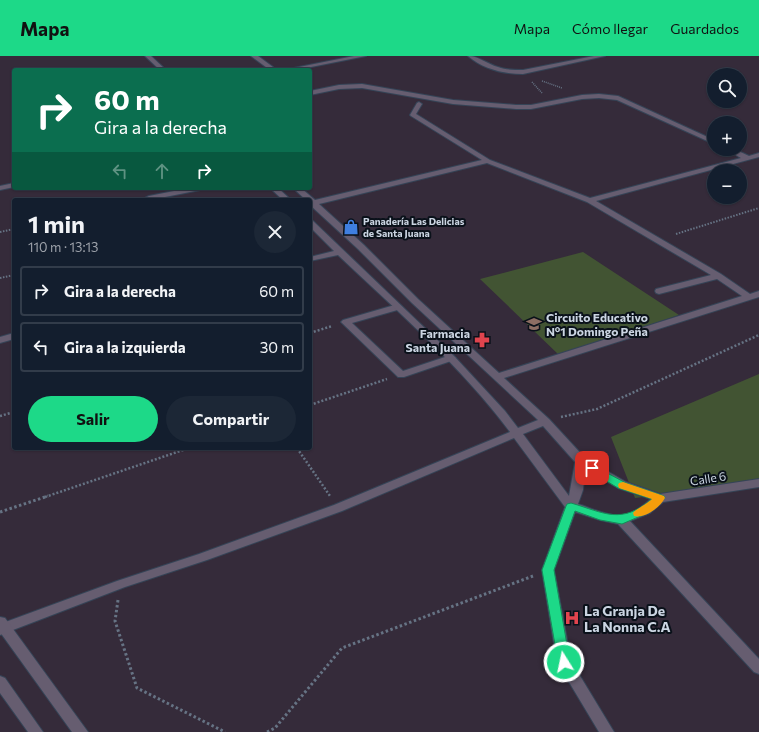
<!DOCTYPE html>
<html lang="es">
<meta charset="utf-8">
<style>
:root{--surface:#131e2e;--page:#1c2736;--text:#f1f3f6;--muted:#9da2aa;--line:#323c4a;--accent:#1dd988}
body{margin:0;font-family:Commissioner,sans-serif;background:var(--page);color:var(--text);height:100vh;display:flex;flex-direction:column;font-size:15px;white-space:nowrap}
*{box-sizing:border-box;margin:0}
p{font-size:13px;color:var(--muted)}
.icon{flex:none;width:22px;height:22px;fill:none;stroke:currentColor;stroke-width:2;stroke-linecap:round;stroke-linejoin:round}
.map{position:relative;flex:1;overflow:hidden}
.side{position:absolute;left:12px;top:142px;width:300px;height:252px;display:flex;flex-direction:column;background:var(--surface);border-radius:4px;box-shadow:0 1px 3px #0004,0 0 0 1px var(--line)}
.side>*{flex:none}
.banner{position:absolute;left:12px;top:12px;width:300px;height:122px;border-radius:4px;box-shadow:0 1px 3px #0004,0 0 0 1px var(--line);background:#0b6e4f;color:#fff;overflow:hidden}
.tools{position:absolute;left:707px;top:12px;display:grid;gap:8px}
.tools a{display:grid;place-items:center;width:40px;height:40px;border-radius:50%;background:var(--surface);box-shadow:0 1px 3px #0004,0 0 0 1px var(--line);font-size:20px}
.pin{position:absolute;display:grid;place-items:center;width:34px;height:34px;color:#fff;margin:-17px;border-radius:8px;box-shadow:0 2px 6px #0006}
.me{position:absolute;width:44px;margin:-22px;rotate:350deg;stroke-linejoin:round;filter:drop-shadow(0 0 3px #0008)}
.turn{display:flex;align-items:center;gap:14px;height:84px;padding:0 16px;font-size:18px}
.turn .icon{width:52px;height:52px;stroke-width:2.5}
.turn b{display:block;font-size:28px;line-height:34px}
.lanes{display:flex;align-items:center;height:38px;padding:0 16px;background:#0003;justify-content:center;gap:20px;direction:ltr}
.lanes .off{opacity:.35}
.round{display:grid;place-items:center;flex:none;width:42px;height:42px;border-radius:21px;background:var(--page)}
.head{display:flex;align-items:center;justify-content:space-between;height:68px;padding:0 16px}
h1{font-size:24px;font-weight:700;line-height:30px}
.cta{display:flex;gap:8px;margin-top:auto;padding:8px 16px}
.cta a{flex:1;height:46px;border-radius:24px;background:var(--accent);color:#111;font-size:16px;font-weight:700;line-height:46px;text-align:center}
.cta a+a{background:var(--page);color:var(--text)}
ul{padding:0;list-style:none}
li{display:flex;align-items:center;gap:12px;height:50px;margin:0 8px 6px;padding:0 8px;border:2px solid var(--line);border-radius:4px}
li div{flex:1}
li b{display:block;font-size:15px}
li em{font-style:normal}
header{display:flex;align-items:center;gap:24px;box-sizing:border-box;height:56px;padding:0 20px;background:var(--accent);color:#111}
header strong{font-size:19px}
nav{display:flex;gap:22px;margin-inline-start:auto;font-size:14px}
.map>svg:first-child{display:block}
.education{fill:#352b3a;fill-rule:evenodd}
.green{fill:#425433}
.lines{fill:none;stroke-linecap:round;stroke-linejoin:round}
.service-casing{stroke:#354457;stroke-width:2}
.minor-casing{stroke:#354457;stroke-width:2}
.tertiary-casing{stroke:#354457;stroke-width:2}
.path-far3{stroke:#667384;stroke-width:1.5;stroke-dasharray:1 1;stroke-linecap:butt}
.path-far2{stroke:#667384;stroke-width:2;stroke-dasharray:1.5 1.5;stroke-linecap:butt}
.path-far1{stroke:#667384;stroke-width:2.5;stroke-dasharray:2 2;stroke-linecap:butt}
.path{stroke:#667384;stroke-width:3;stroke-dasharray:2.5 2.5;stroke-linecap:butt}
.service{fill:#665d70;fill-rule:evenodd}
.minor{fill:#665d70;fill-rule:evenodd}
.tertiary{fill:#665d70;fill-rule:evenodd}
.route{fill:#1dd988;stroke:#138d58}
.slow{fill:#f59e0b}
.labels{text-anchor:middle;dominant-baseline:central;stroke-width:4;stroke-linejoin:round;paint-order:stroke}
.far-poi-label{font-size:10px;font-weight:bold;fill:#cbd5e2;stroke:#0a111a;text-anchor:start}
.poi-label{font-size:12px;font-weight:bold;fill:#cbd5e2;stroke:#0a111a;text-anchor:start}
.street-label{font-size:12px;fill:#cbd5e2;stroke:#0a111a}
.near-poi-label{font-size:14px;font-weight:bold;fill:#cbd5e2;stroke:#0a111a;text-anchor:start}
</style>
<header>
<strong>Mapa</strong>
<nav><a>Mapa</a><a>Cómo llegar</a><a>Guardados</a></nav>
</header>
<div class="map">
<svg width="759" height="676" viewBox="0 0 759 676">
<rect width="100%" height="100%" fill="#19283d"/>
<!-- education -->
<path class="education" d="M0,0H759V676H0ZM14,14H310V132H14ZM714,19H740V45H714ZM714,67H740V93H714ZM714,115H740V141H714ZM14,144H310V392H14Z"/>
<!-- green -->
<path class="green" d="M583,196L679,259L559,299L480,223Z
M759,318V428L635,442L611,381Z"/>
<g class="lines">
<!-- service casing -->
<g class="service-casing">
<path id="service" d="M251,0H258L277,14H270Z
M398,248L402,251L401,253L352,267L403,315L451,299L456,302L454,304L404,321H398L341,266L343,264Z"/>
</g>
<!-- minor casing -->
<g class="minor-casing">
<path id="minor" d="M468,0C479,0 487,8 498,11C506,14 514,14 523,14L594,0H605L523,18C504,18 483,13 468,0Z
M362,28L453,44L516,49H531L582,39L599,38L618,40L714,84V88L617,44L599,42L582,43L531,53H516L453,48L362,32L339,33L310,39V35L339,29Z
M419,46L422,48L416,58L490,104L590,142L741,102L725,93H734L749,100L759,97V101L596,145L721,218L750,238L759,235V241L504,322L549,363L585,402L626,426L660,438L759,423V431L663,446L650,457L630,465L759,603V618L754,616L618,468L600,464L575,456L554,514L571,605L614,676H599L557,606L542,514L565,451L514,382L342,455L207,504L125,531L0,579V568L117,525L199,498L334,449L510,376C461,310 397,255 338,199L310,205V201L334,195L310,171V165H313L454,300L505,355L518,372L538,364L412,247L358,193L310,149V144H306L293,132H301L315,144L482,104L411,60L410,59L417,47ZM487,107L587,146L711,219L656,233L655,235L656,237L659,238L717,223L742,240L499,317L418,243L364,189L319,148ZM543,370L575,406L569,440L523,378ZM585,413L618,432L651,443C643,450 631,459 621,460C607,460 591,452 578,448L583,434Z
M14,127V131L0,134V130Z
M189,132H204L200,134L150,144L145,142L149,140Z
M270,132H278L291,144H283Z
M14,277V283L0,287V281Z"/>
</g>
<!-- tertiary casing -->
<g class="tertiary-casing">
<path id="tertiary" d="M145,0H151L166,14H160Z
M354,0H366L296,14H284Z
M0,561L5,562L88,676H72L0,576Z
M0,620L5,622L43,676H28L0,637Z"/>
</g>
<!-- path-far3 -->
<path class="path-far3" d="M542,25L562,32
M532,26L542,37"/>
<!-- path-far2 -->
<path class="path-far2" d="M0,176L14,173
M676,178L759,152
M0,222L14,219"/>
<!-- path-far1 -->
<path class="path-far1" d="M310,277L332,270
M310,349L387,323
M0,360L14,356
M561,361L597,353L759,279
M297,392L330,440
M45,441L189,392"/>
<!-- path -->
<path class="path" d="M0,456L48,440
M118,544L115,565L137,632L225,676
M267,676L275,672L342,592L533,520"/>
<!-- service -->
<use href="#service" class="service"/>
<!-- minor -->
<use href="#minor" class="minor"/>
<!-- tertiary -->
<use href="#tertiary" class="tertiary"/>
</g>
<!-- route -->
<path class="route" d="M592,409L626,427L664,440L665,442L650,456L622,468L600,464L575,455L554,514L570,606L569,609L564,611L560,609L558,606L542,514L566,450L567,448L571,447C605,457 621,469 652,443L618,432L588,414L587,412Z"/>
<!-- slow -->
<path class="slow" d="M623,426L664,440L665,442C660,451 645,463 634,460L633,457C636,453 647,448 652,443L619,432L618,429L619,427Z"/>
<!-- icons -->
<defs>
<g id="shop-bare" transform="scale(1.2)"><path d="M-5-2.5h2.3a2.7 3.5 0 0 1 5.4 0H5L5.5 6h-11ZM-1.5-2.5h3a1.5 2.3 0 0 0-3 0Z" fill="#3f7fe0" stroke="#0a111a" stroke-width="2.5" paint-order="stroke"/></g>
<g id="school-bare" transform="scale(1.2)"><path d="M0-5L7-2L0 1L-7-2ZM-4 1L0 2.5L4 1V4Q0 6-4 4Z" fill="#8d6e63" stroke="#0a111a" stroke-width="2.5" paint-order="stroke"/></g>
<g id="pharmacy-bare" transform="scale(1.2)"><path d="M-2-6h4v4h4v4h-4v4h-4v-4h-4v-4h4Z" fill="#e0444e" stroke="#0a111a" stroke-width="2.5" paint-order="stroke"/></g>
<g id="hospital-bare" transform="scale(1.2)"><path d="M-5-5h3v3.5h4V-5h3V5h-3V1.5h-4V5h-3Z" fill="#e0444e" stroke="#0a111a" stroke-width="2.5" paint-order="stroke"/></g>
</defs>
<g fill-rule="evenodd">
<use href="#shop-bare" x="351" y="171"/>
<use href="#school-bare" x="534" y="268"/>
<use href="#pharmacy-bare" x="482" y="284"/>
<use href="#hospital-bare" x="572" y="562"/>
</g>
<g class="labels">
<!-- far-poi labels -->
<g class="far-poi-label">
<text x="363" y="165">Panadería Las Delicias<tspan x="363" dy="12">de Santa Juana</tspan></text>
</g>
<!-- poi labels -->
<g class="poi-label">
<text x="546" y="261">Circuito Educativo<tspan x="546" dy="14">Nº1 Domingo Peña</tspan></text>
<text x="470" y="277" text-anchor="end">Farmacia<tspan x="470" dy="14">Santa Juana</tspan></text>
</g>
<!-- street labels -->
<g class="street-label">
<text transform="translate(708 422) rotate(-9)">Calle 6</text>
</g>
<!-- near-poi labels -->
<g class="near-poi-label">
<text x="584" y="554">La Granja De<tspan x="584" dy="16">La Nonna C.A</tspan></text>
</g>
</g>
</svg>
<div class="tools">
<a><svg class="icon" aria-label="search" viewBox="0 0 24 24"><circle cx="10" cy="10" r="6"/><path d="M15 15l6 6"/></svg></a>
<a>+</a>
<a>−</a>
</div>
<div class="pin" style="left:592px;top:412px;background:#d93025"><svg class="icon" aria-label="arrive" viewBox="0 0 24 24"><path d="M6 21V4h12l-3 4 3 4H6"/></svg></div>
<svg class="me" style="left:564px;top:606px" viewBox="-20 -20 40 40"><circle r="17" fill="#1dd988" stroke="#fff" stroke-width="3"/><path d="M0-11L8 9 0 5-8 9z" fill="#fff"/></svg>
<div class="banner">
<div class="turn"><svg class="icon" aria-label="right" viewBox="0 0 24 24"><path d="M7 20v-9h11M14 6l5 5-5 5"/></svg><div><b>60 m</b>Gira a la derecha</div></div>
<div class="lanes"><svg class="icon off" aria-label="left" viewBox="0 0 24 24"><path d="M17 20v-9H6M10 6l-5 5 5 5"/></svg><svg class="icon off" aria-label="ahead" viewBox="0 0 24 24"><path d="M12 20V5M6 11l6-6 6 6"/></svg><svg class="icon" aria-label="right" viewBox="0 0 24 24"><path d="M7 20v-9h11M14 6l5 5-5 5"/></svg></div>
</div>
<section class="side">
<div class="head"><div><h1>1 min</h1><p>110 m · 13:13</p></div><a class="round"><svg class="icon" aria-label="close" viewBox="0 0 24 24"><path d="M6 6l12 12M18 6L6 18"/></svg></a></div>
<ul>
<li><svg class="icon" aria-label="right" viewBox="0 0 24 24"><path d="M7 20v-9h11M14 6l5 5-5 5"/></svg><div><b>Gira a la derecha</b></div><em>60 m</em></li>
<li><svg class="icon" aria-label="left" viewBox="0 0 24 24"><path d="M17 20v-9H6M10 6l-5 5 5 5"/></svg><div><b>Gira a la izquierda</b></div><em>30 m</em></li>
</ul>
<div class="cta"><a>Salir</a><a>Compartir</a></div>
</section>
</div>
